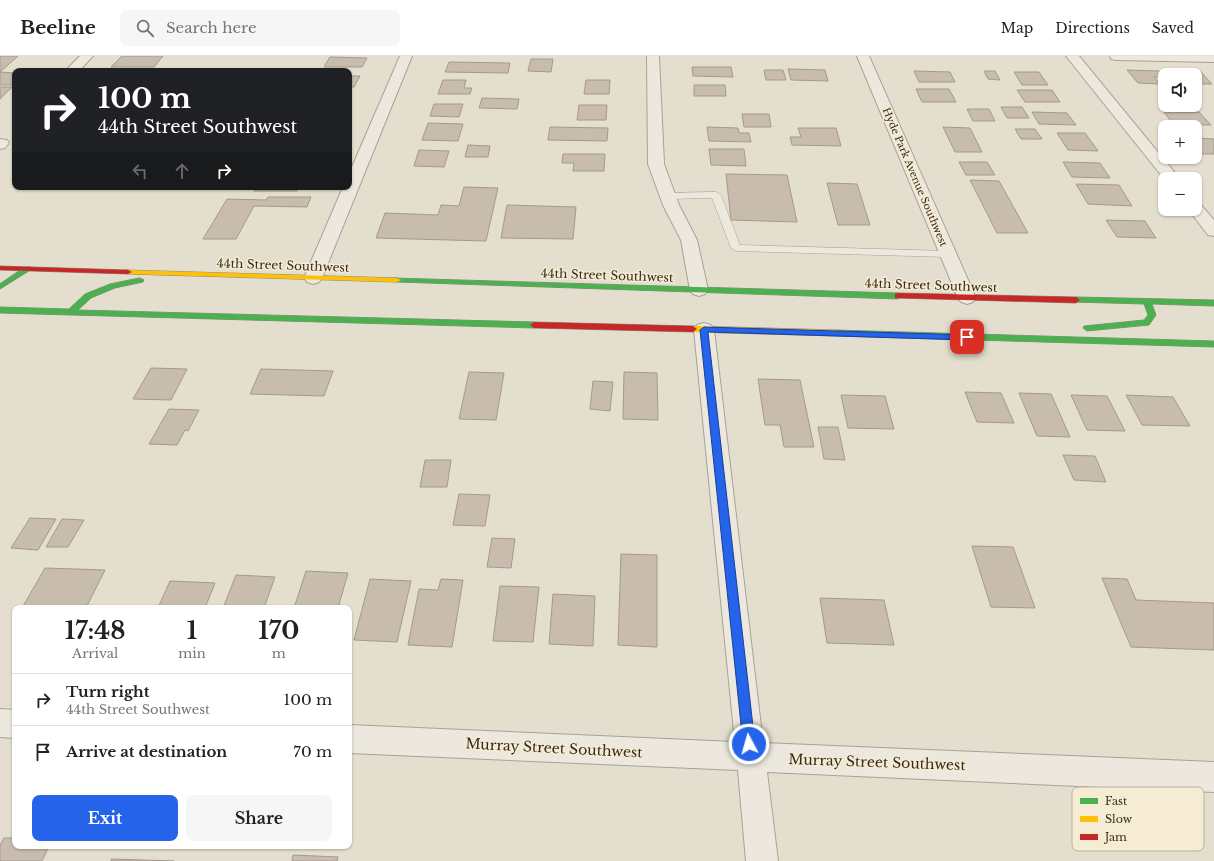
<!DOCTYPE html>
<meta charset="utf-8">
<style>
:root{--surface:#fff;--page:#f6f6f6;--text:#222;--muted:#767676;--line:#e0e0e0;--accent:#2563eb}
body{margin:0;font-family:"Libre Baskerville",serif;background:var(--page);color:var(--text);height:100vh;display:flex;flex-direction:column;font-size:15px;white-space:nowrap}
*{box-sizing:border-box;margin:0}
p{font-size:13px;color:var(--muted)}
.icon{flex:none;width:22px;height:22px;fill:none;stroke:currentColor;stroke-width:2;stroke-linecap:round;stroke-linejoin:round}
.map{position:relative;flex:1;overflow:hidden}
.panel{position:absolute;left:12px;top:549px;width:340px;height:244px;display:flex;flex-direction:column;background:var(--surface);border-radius:8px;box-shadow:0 1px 3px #0004}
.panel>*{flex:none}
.guide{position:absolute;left:12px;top:12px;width:340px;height:122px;border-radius:8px;box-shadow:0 1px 3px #0004;background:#202124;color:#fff;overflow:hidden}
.fabs{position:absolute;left:1158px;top:12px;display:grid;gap:8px}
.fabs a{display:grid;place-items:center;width:44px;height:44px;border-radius:8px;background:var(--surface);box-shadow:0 1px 3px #0004;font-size:20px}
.pin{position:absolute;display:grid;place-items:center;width:34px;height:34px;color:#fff;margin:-17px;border-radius:8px;box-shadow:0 2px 6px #0006}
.me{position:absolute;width:44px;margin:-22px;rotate:354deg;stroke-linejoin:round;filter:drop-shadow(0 0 3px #0008)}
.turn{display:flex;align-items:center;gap:14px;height:84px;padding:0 20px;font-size:18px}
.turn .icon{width:52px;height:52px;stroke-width:2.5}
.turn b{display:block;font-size:28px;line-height:34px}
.lanes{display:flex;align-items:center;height:38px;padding:0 20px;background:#0003;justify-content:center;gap:20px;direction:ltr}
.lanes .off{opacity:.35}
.eta{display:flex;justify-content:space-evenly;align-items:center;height:68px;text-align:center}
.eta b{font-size:24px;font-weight:700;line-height:28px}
.button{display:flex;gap:8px;margin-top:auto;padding:8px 20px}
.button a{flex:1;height:46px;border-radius:8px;background:var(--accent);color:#fff;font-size:16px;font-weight:700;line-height:46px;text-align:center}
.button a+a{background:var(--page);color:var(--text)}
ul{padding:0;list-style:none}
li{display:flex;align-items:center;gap:12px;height:52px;padding:0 20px;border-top:1px solid var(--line)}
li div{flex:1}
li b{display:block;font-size:15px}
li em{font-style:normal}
header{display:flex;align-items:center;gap:24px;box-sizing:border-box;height:56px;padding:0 20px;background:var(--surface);border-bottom:1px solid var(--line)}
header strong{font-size:19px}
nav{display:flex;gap:22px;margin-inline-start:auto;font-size:14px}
.search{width:280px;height:36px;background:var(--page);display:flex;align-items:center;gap:10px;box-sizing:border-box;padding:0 14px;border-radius:8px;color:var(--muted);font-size:15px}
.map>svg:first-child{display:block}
.building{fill:#c8bcae;stroke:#a49a8c}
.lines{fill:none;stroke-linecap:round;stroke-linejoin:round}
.lane-casing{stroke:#a8a296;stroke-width:1}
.street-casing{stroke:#a8a296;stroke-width:2}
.fast-casing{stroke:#8e887d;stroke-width:1}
.slow-casing{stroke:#8e887d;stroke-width:1}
.jam-casing{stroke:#8e887d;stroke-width:1}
.lane{fill:#ece8de;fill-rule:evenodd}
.street{fill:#ece8de;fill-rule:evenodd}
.fast{fill:#4caf50;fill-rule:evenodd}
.slow{fill:#ffc107;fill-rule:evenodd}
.jam{fill:#c62828;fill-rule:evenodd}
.route{fill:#2563eb;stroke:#184099}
.labels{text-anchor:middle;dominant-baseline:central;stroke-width:3;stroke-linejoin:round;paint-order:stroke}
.far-street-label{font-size:10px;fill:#372b1e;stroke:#f5ecd3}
.street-label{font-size:12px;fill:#372b1e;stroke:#f5ecd3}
.near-street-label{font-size:14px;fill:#372b1e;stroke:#f5ecd3}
.key{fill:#f5ecd3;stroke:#bcb29d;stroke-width:1}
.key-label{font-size:11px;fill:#372b1e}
</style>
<header>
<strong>Beeline</strong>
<div class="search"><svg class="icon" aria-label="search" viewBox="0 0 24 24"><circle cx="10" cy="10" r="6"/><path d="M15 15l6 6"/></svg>Search here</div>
<nav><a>Map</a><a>Directions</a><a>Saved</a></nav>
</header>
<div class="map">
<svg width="1214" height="805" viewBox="0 0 1214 805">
<rect width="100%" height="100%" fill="#e3decd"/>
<!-- building -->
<path class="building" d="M0,0H18L0,16Z
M122,0H163L154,11H111Z
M330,1L367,2L362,11H324Z
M531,3H553L551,16L528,15Z
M449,6L510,7L508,17L445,16Z
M692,11H731L733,21L693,20Z
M788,13L825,14L828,25L791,24Z
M764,14H783L786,24H766Z
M1127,14L1159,15L1165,21H1154L1160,28L1138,27Z
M914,15L950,16L955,26H919Z
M984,15H995L1000,24L988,23Z
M1181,15H1200L1212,28H1195V19H1185Z
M0,16L15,17V25L11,29H0Z
M1014,16H1039L1048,29H1022Z
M349,20H360L354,31H349Z
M443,24H466L464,32H472L470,38H438Z
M586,24H610L609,38H584Z
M694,29H725L726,40H694Z
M0,31H12L0,43Z
M916,33H949L956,46H922Z
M1017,34H1052L1060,46H1025Z
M482,42L519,43L517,53L479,52Z
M434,48H463L459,61L430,60Z
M579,49H607L606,64H577Z
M1001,51H1022L1029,62H1007Z
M967,53H989L995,65H973Z
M1032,56L1067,57L1076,69L1039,68Z
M1164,56H1199L1211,69H1174Z
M742,58H769L771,71H744Z
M428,67L463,68L458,85L422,84Z
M550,71L608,72L607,85L548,84Z
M707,71L738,72L739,77H749L751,86L709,85Z
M943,71L970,72L982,96H955Z
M798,72H836L841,90L792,89L790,81H801Z
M1015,73H1035L1042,83H1021Z
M1057,77H1085L1098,95L1068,94Z
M1195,82L1214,83V98H1201L1195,91Z
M468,89L490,90L488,101H465Z
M709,93H744L746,110L711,109Z
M419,94L449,95L444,111L414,110Z
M563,98H605L604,115H573L574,107H562Z
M959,106H987L995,119H966Z
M1063,106L1100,107L1110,122L1072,121Z
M726,118L787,119L797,166L731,164Z
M970,124L999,125L1028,177H997Z
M827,127L857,128L870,169H838Z
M1076,128L1119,129L1132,150L1088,148Z
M256,131H300L297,135H254Z
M464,131L498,132L486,185L376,182L385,157L438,159L441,149L459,150Z
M268,141H311L307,151L254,150L236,183H203L227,143L266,144Z
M507,149L576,151L573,183L501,182Z
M1106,164L1145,165L1156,182L1117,181Z
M151,312L187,313L171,344L133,343Z
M261,313L333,315L324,340L250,338Z
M469,316L504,317L496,364L459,363Z
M624,316L657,317L658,364L623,363Z
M758,323L800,324L814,391H784L780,369H765Z
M593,325L613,326L610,355L590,353Z
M965,336L1001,337L1014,367L977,366Z
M1019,337L1051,338L1070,381L1037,380Z
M841,339L885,340L894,373L848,372Z
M1071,339L1107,340L1125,375L1087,374Z
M1126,339L1173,341L1190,370L1142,369Z
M169,353L199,354L188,375L185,374L177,389L149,388Z
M818,371H838L845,404L824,403Z
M1063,399L1095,400L1106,426L1074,424Z
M425,404H451L447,431H420Z
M459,438L490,439L485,470L453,469Z
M30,462L56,463L38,494L11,492Z
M62,463L84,464L68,491H46Z
M492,482L515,483L511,512L487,511Z
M972,490L1013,491L1035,552L991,551Z
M621,498L657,499V591L618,589Z
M45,512L105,514L86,552H22Z
M306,515L348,517L338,552H294Z
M236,519L275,521L264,552H223Z
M1102,522L1127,523L1136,544L1214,547V594L1131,591Z
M370,523L411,525L397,586L354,584Z
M441,523L463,524L452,591L408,589L419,533L438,534Z
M170,525L215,527L205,552H158Z
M500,530L539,531L533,586L493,585Z
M553,538L595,540L593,590L549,588Z
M820,542L884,544L894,589L827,587Z
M4,782H15V790H49L42,805H0V789Z
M293,799L338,801L337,805H292Z
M111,803L174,805H111Z"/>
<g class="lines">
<!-- lane casing -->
<g class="lane-casing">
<path id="lane" d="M716,136L721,139L740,189L948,195L953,198L948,201L736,195L731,192L712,142L667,143L662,140L667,137Z"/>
</g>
<!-- street casing -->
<g class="street-casing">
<path id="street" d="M80,0H93L79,15H65Z
M400,0H412L322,222L319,226L313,228L307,226L304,222L343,131H349V118Z
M647,0H659L664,108L679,149L697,184L708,234L705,238L699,240L693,238L690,234L681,184L663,149L648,108Z
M857,0H869L976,242L973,246L967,248L961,246L958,242Z
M1066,0H1079L1180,123H1165V124Z
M1110,0H1214V6L1116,4L1111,3Z
M0,83L7,84L9,87L5,92L0,93Z
M1195,147L1201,149L1214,164V180L1208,179L1188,153H1195Z
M704,267L711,269L714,274L763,687L1214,706V736L767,716L778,805H746L738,714L349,697V669L735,686L694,274L697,269Z
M0,653L15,654V682L0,681Z"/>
</g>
<!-- fast casing -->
<g class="fast-casing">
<path id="fast" d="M25,211H31L32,213L0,233V228Z
M140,222L144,224L143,226L115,232L91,242L78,254L534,266L538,269L534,272L0,257V251L69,253L85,238L110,228Z
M394,222L898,237L902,240L898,243L397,226L393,224Z
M1076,241L1214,244V250L1152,248L1156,259L1149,269L1087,275L1083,272L1084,270L1144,264L1148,259L1144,248L1073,246L1072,244Z
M836,274L1214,285V291L836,280L832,277Z"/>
</g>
<!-- slow casing -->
<g class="slow-casing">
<path id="slow" d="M125,214L397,222L401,224L397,226L128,218L124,216Z
M693,270L836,274L840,277L836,280L693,276L689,273Z"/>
</g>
<!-- jam casing -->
<g class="jam-casing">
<path id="jam" d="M0,210L128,214L132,216L128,218L0,214Z
M898,237L1076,241L1080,244L1076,247L895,242V238Z
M534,266L693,270L697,273L693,276L534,272L530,269Z"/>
</g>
<!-- lane -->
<use href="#lane" class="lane"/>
<!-- street -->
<use href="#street" class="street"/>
<!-- fast -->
<use href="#fast" class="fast"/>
<!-- slow -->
<use href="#slow" class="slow"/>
<!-- jam -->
<use href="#jam" class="jam"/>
</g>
<!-- route -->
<path class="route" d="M704,271L967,279L971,281L967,284L708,276L755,688L754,692L749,694L745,692L743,688L700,274Z"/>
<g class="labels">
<!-- far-street labels -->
<g class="far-street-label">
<text transform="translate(915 121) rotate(67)">Hyde Park Avenue Southwest</text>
</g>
<!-- street labels -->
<g class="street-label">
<text transform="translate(283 209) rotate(2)">44th Street Southwest</text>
<text transform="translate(607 219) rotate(2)">44th Street Southwest</text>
<text transform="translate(931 229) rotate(2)">44th Street Southwest</text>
</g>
<!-- near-street labels -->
<g class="near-street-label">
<text transform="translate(554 692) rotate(3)">Murray Street Southwest</text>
<text transform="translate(877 706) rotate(2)">Murray Street Southwest</text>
</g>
</g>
<!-- legend -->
<rect x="1072" y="731" width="132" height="64" rx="6" class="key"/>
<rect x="1080" y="742" width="18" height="6" fill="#4caf50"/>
<rect x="1080" y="760" width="18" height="6" fill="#ffc107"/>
<rect x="1080" y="778" width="18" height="6" fill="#c62828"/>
<g class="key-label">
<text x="1105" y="749">Fast</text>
<text x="1105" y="767">Slow</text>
<text x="1105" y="785">Jam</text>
</g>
</svg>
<div class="fabs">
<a><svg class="icon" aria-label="sound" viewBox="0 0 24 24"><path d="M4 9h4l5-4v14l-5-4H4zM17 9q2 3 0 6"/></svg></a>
<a>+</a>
<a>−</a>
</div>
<div class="pin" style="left:967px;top:281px;background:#d93025"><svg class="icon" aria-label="arrive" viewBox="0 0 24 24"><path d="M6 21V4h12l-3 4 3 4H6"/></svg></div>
<svg class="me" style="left:749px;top:688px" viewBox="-20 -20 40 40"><circle r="17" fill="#2563eb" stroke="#fff" stroke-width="3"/><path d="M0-11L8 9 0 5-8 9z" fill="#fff"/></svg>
<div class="guide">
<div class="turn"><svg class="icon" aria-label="right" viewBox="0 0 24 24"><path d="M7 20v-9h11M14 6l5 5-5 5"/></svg><div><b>100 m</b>44th Street Southwest</div></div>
<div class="lanes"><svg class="icon off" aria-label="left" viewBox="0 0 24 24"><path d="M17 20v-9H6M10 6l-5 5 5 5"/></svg><svg class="icon off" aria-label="ahead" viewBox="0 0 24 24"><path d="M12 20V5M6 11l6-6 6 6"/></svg><svg class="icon" aria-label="right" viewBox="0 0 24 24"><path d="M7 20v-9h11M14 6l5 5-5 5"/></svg></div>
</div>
<section class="panel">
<div class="eta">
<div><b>17:48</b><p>Arrival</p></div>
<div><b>1</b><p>min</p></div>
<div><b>170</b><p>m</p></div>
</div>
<ul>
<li><svg class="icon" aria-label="right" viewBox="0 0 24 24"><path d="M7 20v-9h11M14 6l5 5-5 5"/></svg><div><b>Turn right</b><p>44th Street Southwest</p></div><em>100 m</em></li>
<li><svg class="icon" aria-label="arrive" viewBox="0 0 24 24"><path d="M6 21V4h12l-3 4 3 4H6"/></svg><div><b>Arrive at destination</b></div><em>70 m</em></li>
</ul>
<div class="button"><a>Exit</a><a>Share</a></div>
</section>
</div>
